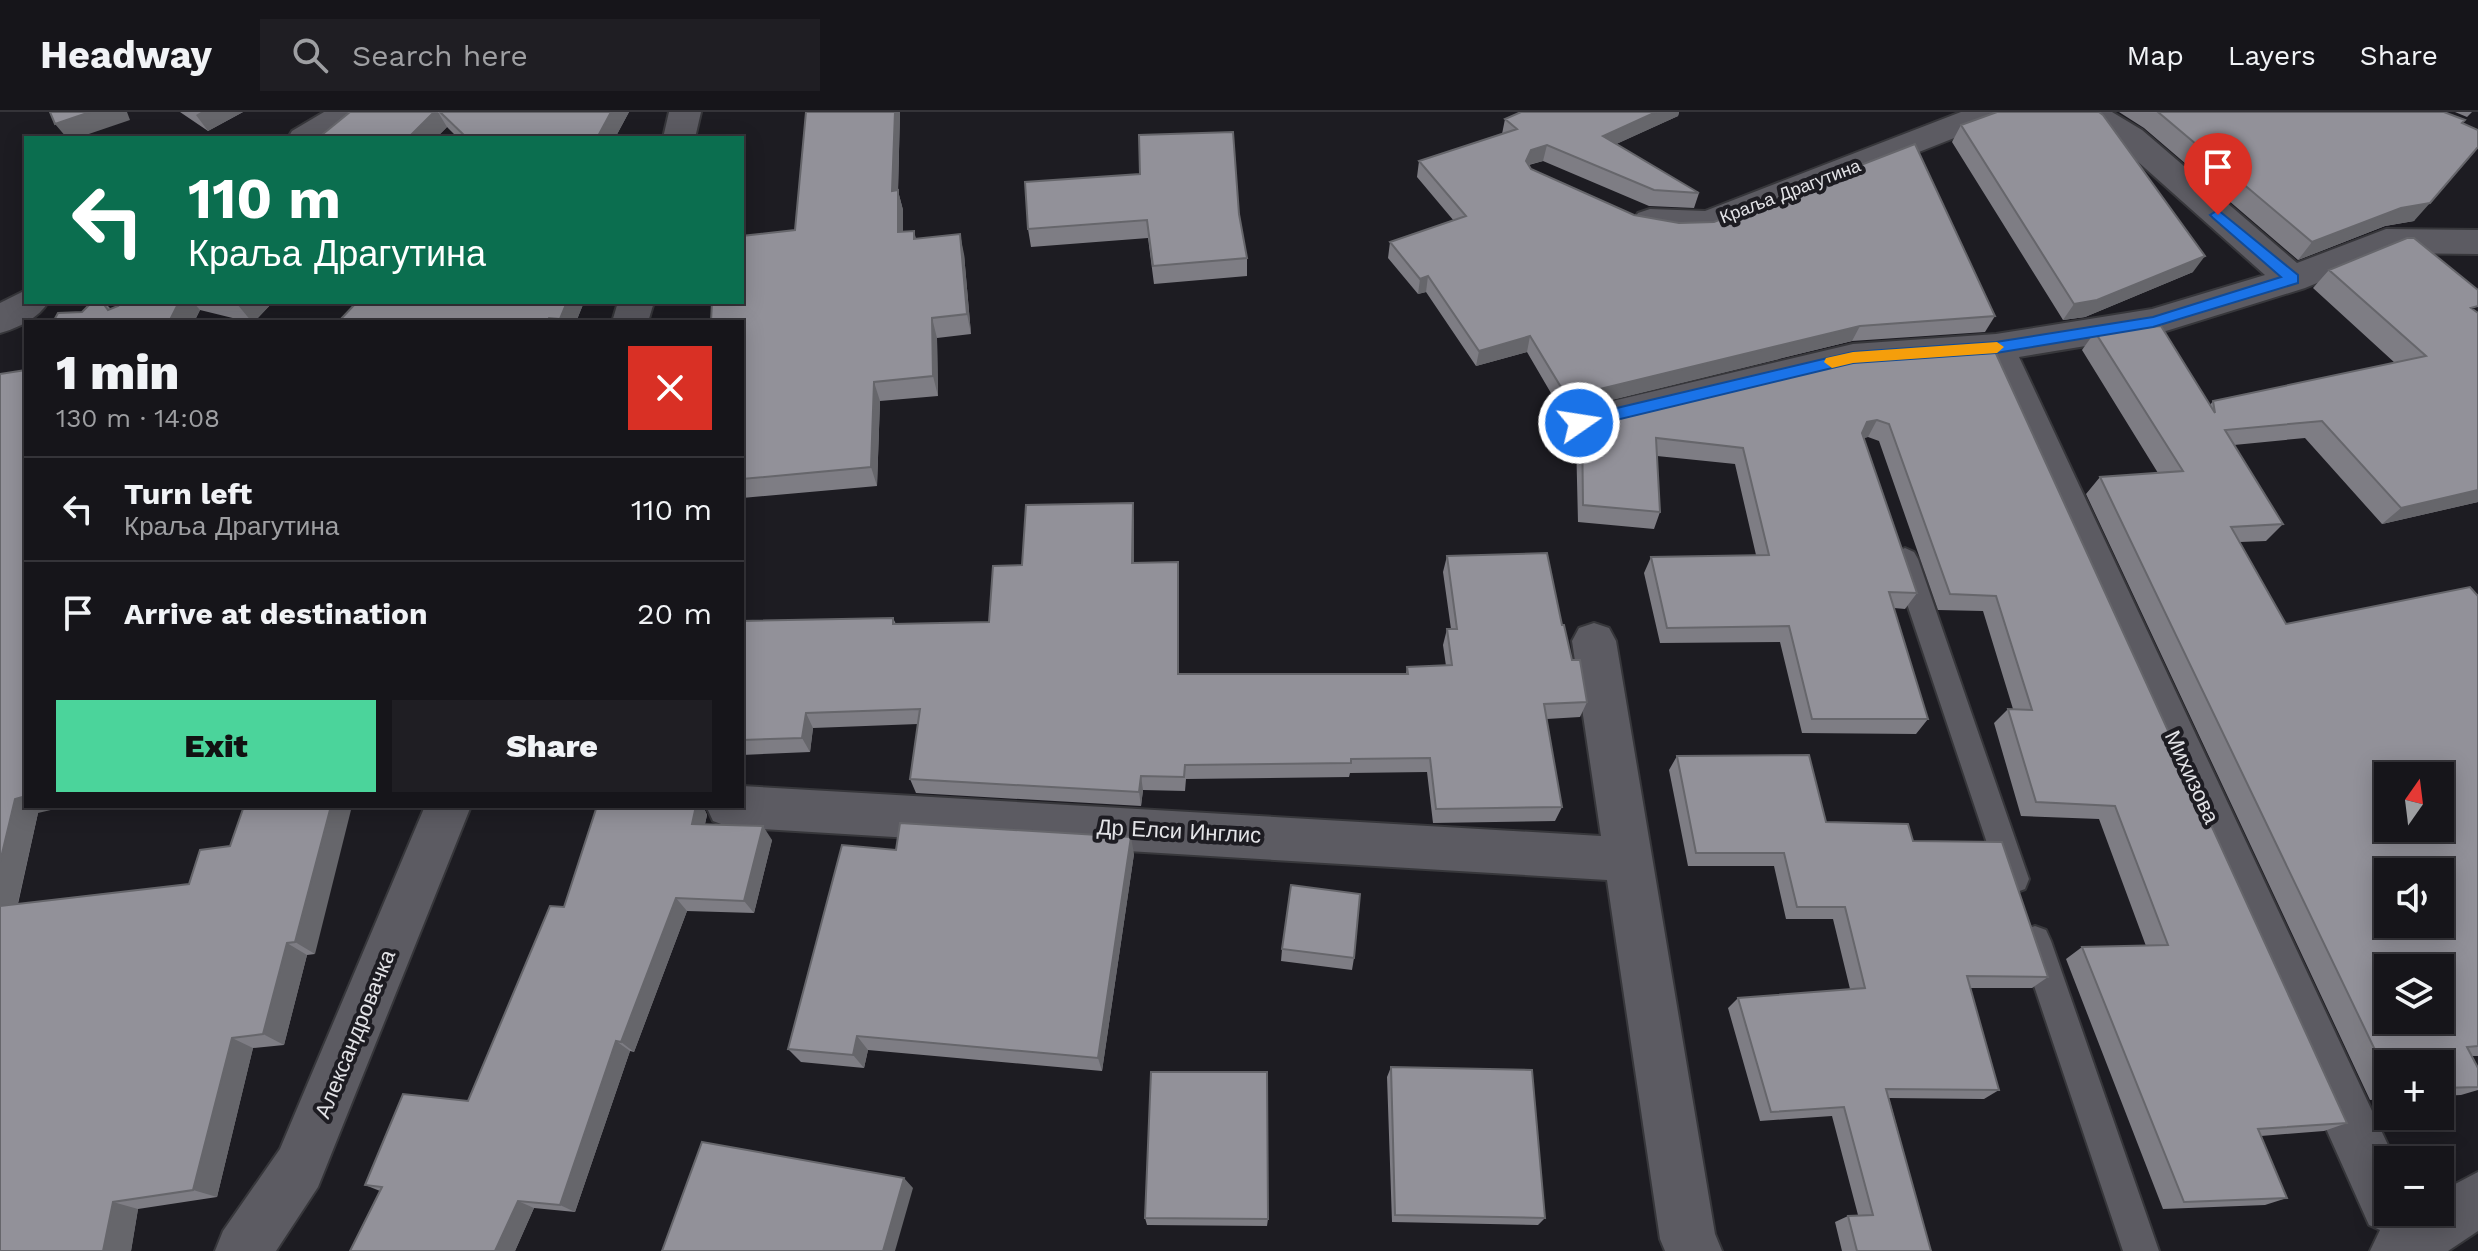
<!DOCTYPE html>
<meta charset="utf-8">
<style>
:root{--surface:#16151a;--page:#1f1e23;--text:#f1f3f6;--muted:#9e9fa2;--line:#353439;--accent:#4bd49b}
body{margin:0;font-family:"Work Sans",sans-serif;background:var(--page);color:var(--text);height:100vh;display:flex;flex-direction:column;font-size:30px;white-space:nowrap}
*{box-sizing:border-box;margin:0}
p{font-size:26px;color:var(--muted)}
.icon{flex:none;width:44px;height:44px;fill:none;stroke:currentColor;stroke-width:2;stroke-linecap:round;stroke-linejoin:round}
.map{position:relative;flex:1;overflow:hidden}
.details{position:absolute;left:24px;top:208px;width:720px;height:488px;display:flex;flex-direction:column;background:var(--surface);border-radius:0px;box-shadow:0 4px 20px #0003,0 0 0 2px var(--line)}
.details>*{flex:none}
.hud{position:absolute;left:24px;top:24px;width:720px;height:168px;border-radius:0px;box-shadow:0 4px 20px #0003,0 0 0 2px var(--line);background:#0b6e4f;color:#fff;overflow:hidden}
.needle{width:52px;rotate:14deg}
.fabs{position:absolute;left:2374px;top:650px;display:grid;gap:16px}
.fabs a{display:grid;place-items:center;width:80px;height:80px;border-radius:0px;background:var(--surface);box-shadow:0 4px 20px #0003,0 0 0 2px var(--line);font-size:40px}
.pin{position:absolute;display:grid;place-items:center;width:68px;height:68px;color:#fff;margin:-82px -34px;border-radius:50% 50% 50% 0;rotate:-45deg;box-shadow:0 0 8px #0007}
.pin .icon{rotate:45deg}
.me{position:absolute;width:88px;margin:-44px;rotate:77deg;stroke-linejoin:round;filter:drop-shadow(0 0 6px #0008)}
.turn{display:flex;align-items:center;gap:28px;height:168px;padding:0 32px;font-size:36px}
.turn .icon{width:104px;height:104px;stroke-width:2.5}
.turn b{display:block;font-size:56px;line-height:68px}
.round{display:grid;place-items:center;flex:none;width:84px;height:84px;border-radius:0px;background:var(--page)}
.summary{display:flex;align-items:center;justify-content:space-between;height:136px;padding:0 32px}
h1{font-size:48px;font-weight:800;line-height:60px}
.cta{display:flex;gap:16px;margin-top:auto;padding:16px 32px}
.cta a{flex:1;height:92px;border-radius:0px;background:var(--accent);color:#111;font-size:32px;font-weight:800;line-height:92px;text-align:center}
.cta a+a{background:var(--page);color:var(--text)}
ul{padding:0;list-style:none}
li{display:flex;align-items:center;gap:24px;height:104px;padding:0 32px;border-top:2px solid var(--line)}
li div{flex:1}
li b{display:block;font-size:30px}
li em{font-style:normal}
header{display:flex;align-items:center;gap:48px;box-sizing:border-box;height:112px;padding:0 40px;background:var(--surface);border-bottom:2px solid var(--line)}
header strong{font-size:38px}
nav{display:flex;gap:44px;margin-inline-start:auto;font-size:28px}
.search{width:560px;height:72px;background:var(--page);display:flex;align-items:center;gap:20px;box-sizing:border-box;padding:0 28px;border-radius:0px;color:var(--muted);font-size:30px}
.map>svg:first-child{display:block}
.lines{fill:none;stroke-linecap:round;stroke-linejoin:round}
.lane-casing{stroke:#37373b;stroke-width:4}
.street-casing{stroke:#37373b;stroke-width:4}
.lane{fill:#5c5b62;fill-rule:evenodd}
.street{fill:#5c5b62;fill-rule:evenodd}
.wall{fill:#7e7d84}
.shaded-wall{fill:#66666b}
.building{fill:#929199;stroke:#66666b;stroke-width:2;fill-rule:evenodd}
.route{fill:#1a73e8;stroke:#114b97;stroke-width:2}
.slow{fill:#f59e0b}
.labels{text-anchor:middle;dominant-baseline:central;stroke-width:8;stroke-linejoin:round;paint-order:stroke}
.far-street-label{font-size:18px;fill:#e3e3e7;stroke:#1d1c22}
.street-label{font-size:22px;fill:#e3e3e7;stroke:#1d1c22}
</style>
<header>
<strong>Headway</strong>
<div class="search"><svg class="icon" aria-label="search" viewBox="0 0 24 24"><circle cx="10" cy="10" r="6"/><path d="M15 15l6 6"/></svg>Search here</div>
<nav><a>Map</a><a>Layers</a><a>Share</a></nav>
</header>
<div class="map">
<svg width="2478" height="1139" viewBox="0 0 2478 1139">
<rect width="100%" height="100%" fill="#1d1c22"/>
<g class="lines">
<!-- lane casing -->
<g class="lane-casing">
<path id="lane" d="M1905,436L1914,440L1918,447L2029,767L2025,777L2014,781L2003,777L1999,767L1892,447L1896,440Z
M2035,814L2046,818L2051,829L2159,1139H2123L2019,829L2024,818Z"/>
</g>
<!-- street casing -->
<g class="street-casing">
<path id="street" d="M324,0H363C345,27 316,26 288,26L292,19Z
M669,0H701L695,26H663Z
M1961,0H2007L2002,7L1720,119C1696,126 1662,124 1638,117L1633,109L1638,101L1650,97L1705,99Z
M2073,0H2112L2142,18L2297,151L2386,117L2478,118V142L2390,141L2305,176L2153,223L2019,245L2395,1048H2388V1100H2440V1080L2478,1060V1119L2448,1139H2370L2380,1118L2369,1113L1984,249L1853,258L1579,325L1565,321L1560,311L1565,301L1579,297L1853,232L1996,222L2152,197L2265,163L2118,32L2078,7Z
M26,178V190H48C39,206 18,216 0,221V191Z
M618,190H654L648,210H612Z
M1594,511L1609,516L1616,529L1715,1122L1722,1139H1665L1660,1127L1607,768L729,715L713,709L706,694H742V674L1601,724L1572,529L1579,516Z
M425,694H471L318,1075L276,1139H215L223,1119L280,1037Z"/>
</g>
<!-- lane -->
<use href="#lane" class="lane"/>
<!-- street -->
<use href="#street" class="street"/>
</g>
<!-- wall -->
<path class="wall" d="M180,0H243L208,19Z
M350,0H629L615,26H458L447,15L436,26H318Z
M806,0H900L898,79L903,98V120L914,119L916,127L964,142L971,222L937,226L938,284L880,289L877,374L742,386V210L795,118Z
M1521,0H1679L1678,4L1616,32L1699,81L1694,96L1649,94L1543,49L1529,53L1531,57L1634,103L1995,204L1985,220L1852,229L1562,300L1527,240L1476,254L1426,180L1418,182L1388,146L1390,130L1454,109L1417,65L1419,49L1502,22L1505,7Z
M2119,0H2444L2462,11L2414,109L2385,114L2298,148L2144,16Z
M2455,0H2472L2467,5Z
M1961,13L2193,160L2085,205L2063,208L1952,30Z
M1025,70L1239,102L1247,146V164L1154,172L1148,126L1031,135L1028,117Z
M2407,126L2478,390L2382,412L2305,326L2234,333L2283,412L2266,429L2240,430L2286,512L2478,484V944H2472L2478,956V978L2461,983L2440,984V952H2388V987L2370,988L2086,382L2100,365L2158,361L2082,238L2095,220L2210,293L2213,289L2395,251L2313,176L2329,158Z
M104,190L111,197L118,194L116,190H273L254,210H249L200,198L194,210H53L82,200Z
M584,190L576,210H338Z
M1863,244L2347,1011L2324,1019L2261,1024L2287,1086L2265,1093L2163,1097L2066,847L2082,835L2146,834L2099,707L2021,704L1994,611L2008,597H2013L1983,499L1938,498L1879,329L1868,325L1864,326L1917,481L1905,497L1894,496L1928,607L1916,622L1802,621L1780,530L1660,531L1644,461L1651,445L1756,443L1735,352L1657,344L1660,400L1654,417L1578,410L1576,327L1582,310Z
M26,258L38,701L18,792L189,772L200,738L315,842L307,843L284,933L253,936L217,1085L138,1097L131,1139H0Z
M1134,408V451L1178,450L1179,562H1406L1407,555L1446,554L1443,533L1447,517H1451L1443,460L1447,444L1562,513L1572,548L1587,590L1580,605L1547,607L1562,695L1555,709L1433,711L1427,660L1350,661L1349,665L1186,667L1185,679L1143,678L1141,694L916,681L910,667L918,612L813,616L810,640L742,643V509L893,506L896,512L989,510L1022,453Z
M1677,644L1826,710L1913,729L2048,865L2032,876H1970L1999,978L1984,987L1889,986L1931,1139H1842L1835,1110L1848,1104L1858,1103L1832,1004L1760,1009L1728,896L1738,886L1850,877L1833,807H1786L1774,754H1688L1669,658Z
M597,694H703L707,703L705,712L772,728L754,801L687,799L634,940L630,939L575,1100L534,1096L515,1139H350L380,1079L365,1073L468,989L564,795Z
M896,738L1134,742L1102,959L868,938L864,956L801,950L788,937Z
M1282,837L1354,846L1352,858L1281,849Z
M1391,955L1545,1106L1538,1113L1392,1110L1387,965Z
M1145,1106L1268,1107L1267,1114L1147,1113Z"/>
<!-- shaded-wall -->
<path class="shaded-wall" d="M90,0H127L130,8L77,26H67L55,12Z
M201,0H243L208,19L196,3Z
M434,0H438L447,15L436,26H408Z
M611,0H629L615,26H597Z
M895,0H900L898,79L903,98V140L898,120L892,79Z
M1656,0H1679L1678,4L1599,40L1603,24Z
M1547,33L1543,49L1527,53L1526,49L1531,38Z
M2430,91L2414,109L2385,114L2298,148L2312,130L2401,96Z
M960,122L964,142L971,222L967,202Z
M2205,144L2193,160L2085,205L2063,208L2074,192Z
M1428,164L1426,180L1418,182L1420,167Z
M179,190H193L200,198L194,210H169Z
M240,190H273L254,210H252L237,192Z
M567,190H584L576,210H562L560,207Z
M932,206L937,226L938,284L933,264Z
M1860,214L1852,229L1562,300L1567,285Z
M1530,224L1527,240L1476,254L1479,239Z
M874,270L880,289L877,374L871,355Z
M1877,308L1868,325L1857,327L1867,310Z
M2478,378V390L2382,412L2401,396Z
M1133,391L1134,408V467L1132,451Z
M1178,450L1179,466V578L1178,562Z
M806,601L813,616L810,640L802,626Z
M1141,664L1143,678L1141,694L1139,680Z
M26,684V694H68L38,701L14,808L0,801V750L15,687Z
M331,694H352L315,842L295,830Z
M696,694H703L707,703L702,725L692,712Z
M763,714L772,728L754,801L744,789Z
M1131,725L1134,742L1102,959L1098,946Z
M676,786L687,799L634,940L621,930Z
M287,831L307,843L284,933L263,922Z
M857,924L868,938L864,956L853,943Z
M232,926L253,936L217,1085L193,1078Z
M616,929L630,939L575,1100L560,1093Z
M904,1066L913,1076L895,1139H883Z
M518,1089L534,1096L515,1139H495Z
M113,1090L138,1097L131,1139H103Z"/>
<!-- building -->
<path class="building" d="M50,0H90L55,12Z
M350,0H434L408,26H318Z
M440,0H611L597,26H467Z
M806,0H895L892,79L898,78V120L914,119V127L960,122L967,202L932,206L933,264L874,270L871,355L742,367V210H711L712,190H742V124L795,118Z
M1521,0H1656L1603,24L1699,81L1654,78L1547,33L1531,38L1526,49L1531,57L1634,103L1679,111L1714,110L1915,32L1995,204L1860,214L1567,285L1530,224L1479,239L1428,164L1420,167L1390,130L1466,104L1419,49L1517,17L1505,7Z
M1997,0H2099L2103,3L2205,144L2097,188L2074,192L1961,13Z
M2158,0H2444L2465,8L2462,11L2478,18V35L2430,91L2401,96L2312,130Z
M1233,20L1239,102L1247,146L1153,154L1147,108L1028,117L1025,70L1140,62L1139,23Z
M2407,126H2414L2478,178V194L2471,196L2478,201V378L2401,396L2322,309L2225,318L2283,412L2231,415L2286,512L2470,475L2478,484V934L2467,935L2478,956V975L2440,976V952H2388V965L2100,365L2183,359L2095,220L2161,214L2215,301L2213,289L2426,244L2329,158ZM2388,664H2440V716H2388ZM2388,760H2440V812H2388ZM2388,856H2440V908H2388Z
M92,190H102L108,198L118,194L116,190H179L169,210H53L58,201L82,200Z
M357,190H567L560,207L549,206L547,210H338Z
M1993,235L2347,1011L2258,1017L2287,1086L2184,1090L2082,835L2168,833L2115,694L2036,690L2008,597L2032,598L1996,484L1950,482L1889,312L1877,308L1867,310L1862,321L1917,481L1889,480L1928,607H1812L1789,514L1667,516L1651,445L1769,443L1743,336L1656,326L1660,400L1583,393L1582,310L1863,244Z
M26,258V684L15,687L0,750V262Z
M1133,391L1132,451L1178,450V562H1408L1407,555L1452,553L1447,517H1457L1447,444L1547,441L1562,513H1564L1572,548H1580L1587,590L1544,592L1562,695L1436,697L1430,646L1351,647V651L1185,653L1184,665L1141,664L1139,680L910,667L920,597L806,601L802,626L742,628V509L893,506V512L989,510L993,454L1022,453L1026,393Z
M1809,643L1826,710L1908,712L1913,729L2002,730L2048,865L1967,864L1999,978L1886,977L1931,1139H1857L1848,1104L1873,1103L1844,995L1771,1000L1738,886L1865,876L1845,795H1797L1784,741H1696L1677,644Z
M244,694H331L295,830L287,831L263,922L232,926L193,1078L113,1090L103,1139H0V794L189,772L200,738L230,734Z
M597,694H696L692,712L763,714L744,789L676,786L621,930L616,929L560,1093L518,1089L495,1139H350L382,1075L365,1073L403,982L468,989L550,794L564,795Z
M900,711L1131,725L1098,946L857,924L853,943L788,937L842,733L896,738Z
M1291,773L1360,782L1354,846L1282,837Z
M1391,955L1532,958L1545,1106L1395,1103Z
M1151,960H1267L1268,1107L1145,1106Z
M702,1030L904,1066L883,1139H662Z"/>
<!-- route -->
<path class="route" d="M2218,98L2298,163V171L2153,215L1996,241L1853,251L1579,317L1571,311L1579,305L1853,240L1996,230L2153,205L2281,165L2213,106L2210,103Z"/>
<!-- slow -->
<path class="slow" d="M1997,230L2004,235L1997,241L1853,251L1832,256L1824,250L1826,246L1853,240Z"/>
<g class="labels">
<!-- far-street labels -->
<g class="far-street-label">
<text transform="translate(1790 79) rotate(-21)">Краља Драгутина</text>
</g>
<!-- street labels -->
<g class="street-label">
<text transform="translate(2192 665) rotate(65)">Михизова</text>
<text transform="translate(1179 719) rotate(3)">Др Елси Инглис</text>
<text transform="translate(355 922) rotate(-68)">Александровачка</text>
</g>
</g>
</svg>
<div class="fabs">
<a><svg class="needle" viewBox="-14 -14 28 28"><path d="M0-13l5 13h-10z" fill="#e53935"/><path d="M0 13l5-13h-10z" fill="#9e9fa2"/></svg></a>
<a><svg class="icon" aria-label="sound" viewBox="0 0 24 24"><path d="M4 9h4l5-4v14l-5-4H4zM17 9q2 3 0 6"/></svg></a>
<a><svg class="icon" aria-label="layers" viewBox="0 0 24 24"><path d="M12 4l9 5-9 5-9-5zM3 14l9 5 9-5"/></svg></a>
<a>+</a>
<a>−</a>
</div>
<div class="pin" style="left:2218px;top:103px;background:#d93025"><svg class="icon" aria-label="arrive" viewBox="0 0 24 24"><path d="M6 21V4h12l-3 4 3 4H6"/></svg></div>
<svg class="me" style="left:1579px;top:311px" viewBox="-20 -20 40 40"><circle r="17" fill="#1a73e8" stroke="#fff" stroke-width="3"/><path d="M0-11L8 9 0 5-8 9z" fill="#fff"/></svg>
<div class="hud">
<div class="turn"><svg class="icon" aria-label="left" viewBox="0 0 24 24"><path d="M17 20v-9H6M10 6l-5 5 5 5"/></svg><div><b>110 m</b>Краља Драгутина</div></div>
</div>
<section class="details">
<div class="summary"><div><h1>1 min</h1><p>130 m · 14:08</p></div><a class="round" style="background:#d93025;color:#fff"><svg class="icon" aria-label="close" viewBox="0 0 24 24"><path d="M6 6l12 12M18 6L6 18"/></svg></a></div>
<ul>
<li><svg class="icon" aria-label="left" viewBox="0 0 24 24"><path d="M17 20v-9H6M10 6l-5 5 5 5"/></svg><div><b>Turn left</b><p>Краља Драгутина</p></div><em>110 m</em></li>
<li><svg class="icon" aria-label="arrive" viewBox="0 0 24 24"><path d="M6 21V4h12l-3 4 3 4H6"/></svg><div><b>Arrive at destination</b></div><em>20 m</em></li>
</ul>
<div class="cta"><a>Exit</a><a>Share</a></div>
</section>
</div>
